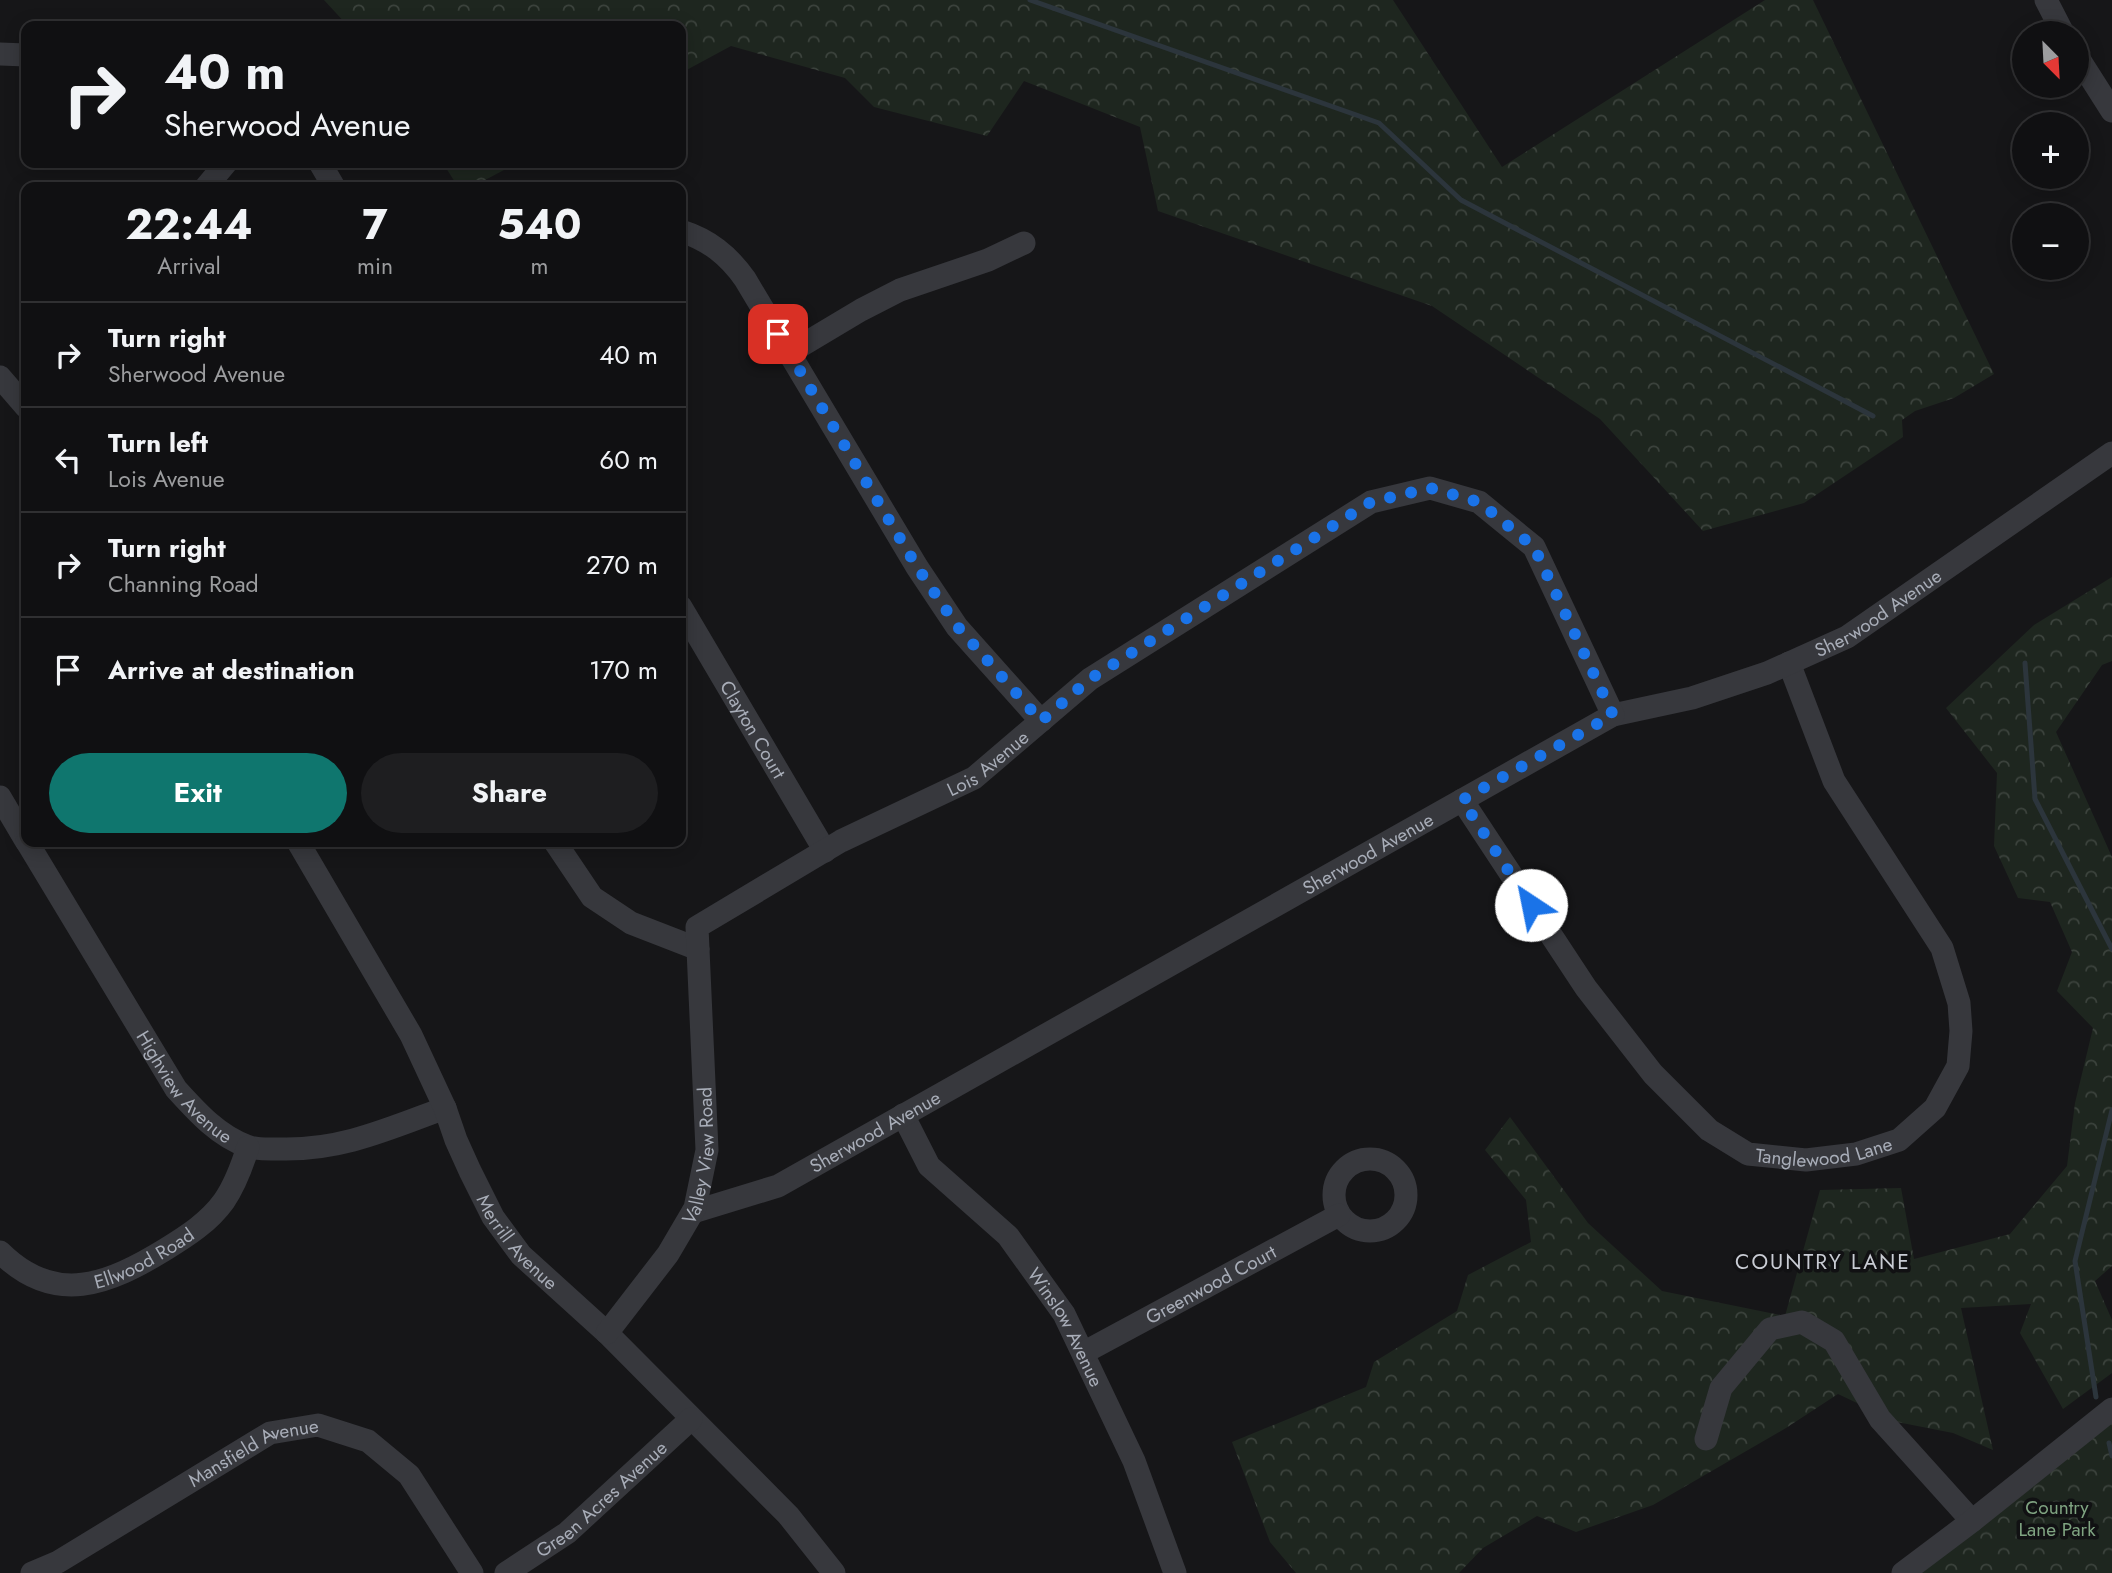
<!DOCTYPE html>
<meta charset="utf-8">
<style>
:root{--surface:#101012;--page:#1e1e20;--text:#f1f3f6;--muted:#9c9d9f;--line:#303032;--accent:#0f766e}
body{margin:0;font-family:Jost,sans-serif;background:var(--page);color:var(--text);height:100vh;display:flex;flex-direction:column;font-size:26px;white-space:nowrap}
*{box-sizing:border-box;margin:0}
p{font-size:23px;color:var(--muted)}
.icon{flex:none;width:38px;height:38px;fill:none;stroke:currentColor;stroke-width:2;stroke-linecap:round;stroke-linejoin:round}
.map{position:relative;flex:1;overflow:hidden}
.side{position:absolute;left:21px;top:182px;width:665px;height:665px;display:flex;flex-direction:column;background:var(--surface);border-radius:14px;box-shadow:0 4px 18px #0003,0 0 0 2px var(--line)}
.side>*{flex:none}
.banner{position:absolute;left:21px;top:21px;width:665px;height:147px;border-radius:14px;box-shadow:0 4px 18px #0003,0 0 0 2px var(--line);background:#101012;color:var(--text);overflow:hidden}
.needle{width:46px;rotate:156deg}
.fabs{position:absolute;left:2012px;top:21px;display:grid;gap:14px}
.fabs a{display:grid;place-items:center;width:77px;height:77px;border-radius:50%;background:var(--surface);box-shadow:0 4px 18px #0003,0 0 0 2px var(--line);font-size:35px}
.pin{position:absolute;display:grid;place-items:center;width:60px;height:60px;color:#fff;margin:-30px;border-radius:14px;box-shadow:0 4px 10px #0006}
.me{position:absolute;width:77px;margin:-38px;rotate:326deg;stroke-linejoin:round;filter:drop-shadow(0 0 5px #0008)}
.turn{display:flex;align-items:center;gap:24px;height:147px;padding:0 28px;font-size:32px}
.turn .icon{width:91px;height:91px;stroke-width:2.5}
.turn b{display:block;font-size:49px;line-height:60px}
.eta{display:flex;justify-content:space-evenly;align-items:center;height:119px;text-align:center}
.eta b{font-size:42px;font-weight:700;line-height:49px}
.action{display:flex;gap:14px;margin-top:auto;padding:14px 28px}
.action a{flex:1;height:80px;border-radius:42px;background:var(--accent);color:#fff;font-size:28px;font-weight:700;line-height:80px;text-align:center}
.action a+a{background:var(--page);color:var(--text)}
ul{padding:0;list-style:none}
li{display:flex;align-items:center;gap:21px;height:105px;padding:0 28px;border-top:2px solid var(--line)}
li div{flex:1}
li b{display:block;font-size:26px}
li em{font-style:normal}
.map>svg:first-child{display:block}
.forest{fill:url(#forest-crowns)}
.lines{fill:none;stroke-linecap:round;stroke-linejoin:round}
.stream{stroke:#2c353c;stroke-width:5}
.minor{stroke:#37383d;stroke-width:23}
.route{stroke:#1a73e8;stroke-width:12;stroke-dasharray:0 21.6}
.labels{text-anchor:middle;dominant-baseline:central;stroke-width:7;stroke-linejoin:round;paint-order:stroke}
.street-label{font-size:19px;fill:#a8adb8;stroke:#111113}
.park-label{font-size:19px;fill:#7fa381;stroke:#111113}
.neighbourhood-label{font-size:21px;letter-spacing:2px;fill:#c9ccd4;stroke:#111113}
</style>
<div class="map">
<svg width="2112" height="1573" viewBox="0 0 2112 1573">
<defs>
<pattern id="forest-crowns" width="20" height="18" patternUnits="userSpaceOnUse" patternTransform="scale(1.75)"><rect width="20" height="18" fill="#1e261f"/><path d="M2 6a3 3 0 1 1 6 0M12 15a3 3 0 1 1 6 0" fill="none" stroke="#3c433d"/></pattern>
</defs>
<rect width="100%" height="100%" fill="#161618"/>
<!-- forest -->
<path class="forest" d="M324,0H1393L1502,167L1765,0H1813L1994,374L1954,398L1915,411L1902,420L1903,437L1804,503L1703,531L1600,419L1432,306L1158,211L1140,127L1024,81L987,136L874,107L845,78L731,46L681,73V26H348Z
M443,163H517L472,187H458Z
M2112,577V661L2102,665L2056,732L2112,857V1266L2095,1281L2112,1320V1373L2063,1409L2020,1333L2031,1304L1961,1308L1993,1450L1953,1433L1897,1422L1838,1394L1786,1428L1653,1505L1576,1532L1537,1516L1483,1548L1459,1573H1296L1270,1542L1232,1442L1366,1387L1374,1362L1457,1311L1468,1275L1531,1242L1526,1200L1485,1150L1510,1117L1588,1223L1662,1291L1785,1316L1820,1190L1901,1188L1914,1259L2010,1234L2067,1166L2075,1103L2093,1028L2057,991L2072,952L2050,902L2018,898L1994,846L1997,773L1946,708L2034,625Z
M2112,1400V1573H1903Z"/>
<g class="lines">
<!-- stream -->
<path class="stream" d="M1030,0L1379,123L1461,200L1873,416
M2025,663L2035,799L2112,949
M2096,1397L2075,1261L2112,1110
M2109,1443L2112,1456"/>
<!-- minor -->
<g class="minor">
<path d="M2046,0L2063,33"/>
<path d="M0,54L26,55"/>
<path d="M2077,56L2112,111"/>
<path d="M320,163L334,187"/>
<path d="M206,187L226,163"/>
<path d="M681,231C709,240 728,255 745,279L917,567L957,627L1041,721"/>
<path d="M789,353L861,310L900,290L988,260L1024,243"/>
<path d="M0,377L26,407"/>
<path id="s1" d="M681,607L825,851"/>
<path d="M0,797L26,841"/>
<path id="s2" d="M1462,800L1586,988L1653,1074L1709,1130L1748,1154L1806,1160L1856,1154L1899,1140L1935,1108L1958,1066L1961,1031L1959,1003L1942,948L1834,781L1789,663"/>
<path id="s3" d="M27,842L176,1089C196,1111 218,1136 247,1146C256,1150 269,1149 279,1149C340,1151 388,1129 445,1108"/>
<path id="s4" d="M298,842L411,1035L445,1108L456,1140L470,1171L493,1217L521,1255L607,1333L788,1515L834,1573"/>
<path d="M555,842L592,897L631,923L698,949"/>
<path id="s5" d="M903,1115L929,1166L1008,1236L1064,1314L1134,1461L1175,1573"/>
<circle cx="1370" cy="1195" r="36"/>
<path id="s6" d="M693,1212L778,1186L1613,715L1692,698L1767,673L1847,637L2112,453"/>
<path id="s7" d="M0,1252C55,1307 109,1284 166,1249C187,1236 209,1222 224,1201C235,1185 242,1166 248,1147"/>
<path id="s8" d="M607,1333L668,1254L695,1208L707,1150L697,927L841,841L974,778L1090,679L1371,502L1430,488L1479,502L1534,547L1613,715"/>
<path id="s9" d="M1083,1353L1339,1215"/>
<path d="M1706,1439L1721,1388L1770,1329L1802,1322L1834,1341L1880,1419L1972,1521"/>
<path id="s10" d="M32,1573L58,1562L270,1433L318,1425L368,1441L409,1475L472,1573"/>
<path id="s11" d="M506,1573L567,1533L691,1419"/>
<path d="M1903,1573L1972,1521L2112,1409"/>
</g>
</g>
<g class="lines">
<!-- route -->
<path class="route" d="M778,334L917,567L957,626L1041,721L1090,679L1371,502L1430,488L1479,502L1534,547L1613,715L1462,800L1531,905"/>
</g>
<g class="labels">
<!-- street labels -->
<g class="street-label">
<text stroke="none"><textPath href="#s6" startOffset="1334">Sherwood Avenue</textPath></text>
<text stroke="none"><textPath href="#s1" startOffset="142">Clayton Court</textPath></text>
<text stroke="none"><textPath href="#s8" startOffset="770">Lois Avenue</textPath></text>
<text stroke="none"><textPath href="#s6" startOffset="766">Sherwood Avenue</textPath></text>
<text stroke="none"><textPath href="#s3" startOffset="292">Highview Avenue</textPath></text>
<text stroke="none"><textPath href="#s6" startOffset="200">Sherwood Avenue</textPath></text>
<text stroke="none"><textPath href="#s2" startOffset="536">Tanglewood Lane</textPath></text>
<text stroke="none"><textPath href="#s8" startOffset="206">Valley View Road</textPath></text>
<text stroke="none"><textPath href="#s4" startOffset="458">Merrill Avenue</textPath></text>
<text stroke="none"><textPath href="#s7" startOffset="159">Ellwood Road</textPath></text>
<text stroke="none"><textPath href="#s9" startOffset="145">Greenwood Court</textPath></text>
<text stroke="none"><textPath href="#s5" startOffset="271">Winslow Avenue</textPath></text>
<text stroke="none"><textPath href="#s10" startOffset="254">Mansfield Avenue</textPath></text>
<text stroke="none"><textPath href="#s11" startOffset="121">Green Acres Avenue</textPath></text>
</g>
<!-- park labels -->
<g class="park-label">
<text x="2057" y="1507">Country<tspan x="2057" dy="22">Lane Park</tspan></text>
</g>
<!-- neighbourhood labels -->
<g class="neighbourhood-label">
<text x="1823" y="1262">COUNTRY LANE</text>
</g>
</g>
</svg>
<div class="fabs">
<a><svg class="needle" viewBox="-14 -14 28 28"><path d="M0-13l5 13h-10z" fill="#e53935"/><path d="M0 13l5-13h-10z" fill="#9c9d9f"/></svg></a>
<a>+</a>
<a>−</a>
</div>
<div class="pin" style="left:778px;top:334px;background:#d93025"><svg class="icon" aria-label="arrive" viewBox="0 0 24 24"><path d="M6 21V4h12l-3 4 3 4H6"/></svg></div>
<svg class="me" style="left:1531px;top:905px" viewBox="-20 -20 40 40"><circle r="19" fill="#fff"/><path d="M0-13L10 11 0 6-10 11z" fill="#1a73e8"/></svg>
<div class="banner">
<div class="turn"><svg class="icon" aria-label="right" viewBox="0 0 24 24"><path d="M7 20v-9h11M14 6l5 5-5 5"/></svg><div><b>40 m</b>Sherwood Avenue</div></div>
</div>
<section class="side">
<div class="eta">
<div><b>22:44</b><p>Arrival</p></div>
<div><b>7</b><p>min</p></div>
<div><b>540</b><p>m</p></div>
</div>
<ul>
<li><svg class="icon" aria-label="right" viewBox="0 0 24 24"><path d="M7 20v-9h11M14 6l5 5-5 5"/></svg><div><b>Turn right</b><p>Sherwood Avenue</p></div><em>40 m</em></li>
<li><svg class="icon" aria-label="left" viewBox="0 0 24 24"><path d="M17 20v-9H6M10 6l-5 5 5 5"/></svg><div><b>Turn left</b><p>Lois Avenue</p></div><em>60 m</em></li>
<li><svg class="icon" aria-label="right" viewBox="0 0 24 24"><path d="M7 20v-9h11M14 6l5 5-5 5"/></svg><div><b>Turn right</b><p>Channing Road</p></div><em>270 m</em></li>
<li><svg class="icon" aria-label="arrive" viewBox="0 0 24 24"><path d="M6 21V4h12l-3 4 3 4H6"/></svg><div><b>Arrive at destination</b></div><em>170 m</em></li>
</ul>
<div class="action"><a>Exit</a><a>Share</a></div>
</section>
</div>
